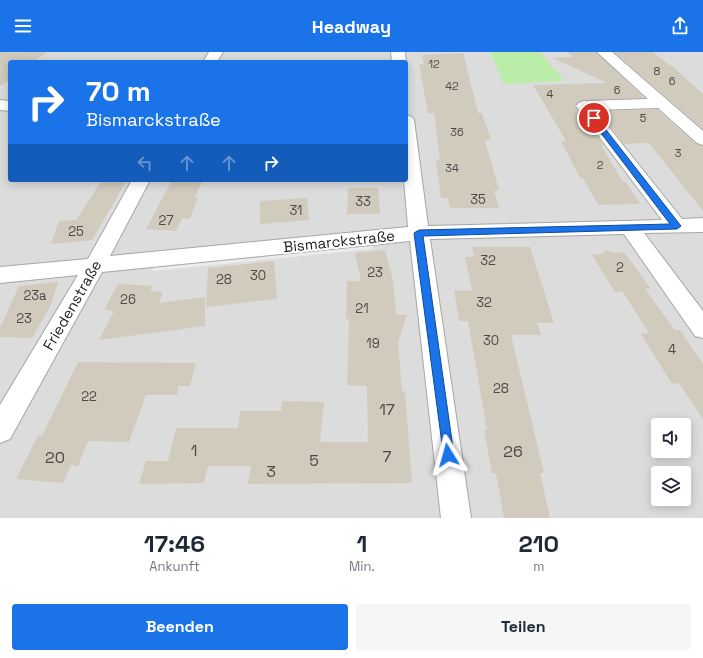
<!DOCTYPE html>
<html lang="de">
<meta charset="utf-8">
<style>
:root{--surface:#fff;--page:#f6f6f7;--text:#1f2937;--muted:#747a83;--accent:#1a73e8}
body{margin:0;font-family:"Space Grotesk",sans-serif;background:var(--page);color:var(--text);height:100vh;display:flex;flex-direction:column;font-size:15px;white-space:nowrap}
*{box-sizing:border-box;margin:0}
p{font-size:13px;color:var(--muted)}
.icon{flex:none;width:22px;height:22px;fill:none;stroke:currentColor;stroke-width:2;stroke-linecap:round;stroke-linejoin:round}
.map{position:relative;height:466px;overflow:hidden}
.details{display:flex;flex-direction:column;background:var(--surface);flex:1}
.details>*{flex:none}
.hud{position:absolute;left:8px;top:8px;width:400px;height:122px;border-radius:4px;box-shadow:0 2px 10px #0003;background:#1a73e8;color:#fff;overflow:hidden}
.tools{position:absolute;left:651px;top:366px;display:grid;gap:8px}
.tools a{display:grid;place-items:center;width:40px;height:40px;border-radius:4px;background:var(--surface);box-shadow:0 2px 10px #0003;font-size:20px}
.pin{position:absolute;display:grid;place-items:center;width:34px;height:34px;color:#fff;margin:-17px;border:2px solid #fff;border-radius:50%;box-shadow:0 1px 4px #0007}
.me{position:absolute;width:44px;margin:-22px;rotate:352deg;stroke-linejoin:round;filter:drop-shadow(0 0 3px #0008)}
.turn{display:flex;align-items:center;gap:14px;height:84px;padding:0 12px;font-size:18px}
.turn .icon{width:52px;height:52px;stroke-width:2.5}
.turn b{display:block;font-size:28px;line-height:34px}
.lanes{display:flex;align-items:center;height:38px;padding:0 12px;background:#0003;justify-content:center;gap:20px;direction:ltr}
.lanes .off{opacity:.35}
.eta{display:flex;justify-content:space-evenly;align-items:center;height:68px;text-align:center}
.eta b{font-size:24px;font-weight:800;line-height:28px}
.cta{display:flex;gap:8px;margin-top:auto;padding:8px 12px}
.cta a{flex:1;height:46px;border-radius:4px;background:var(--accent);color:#fff;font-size:16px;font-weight:800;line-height:46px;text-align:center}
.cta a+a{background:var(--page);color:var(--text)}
header{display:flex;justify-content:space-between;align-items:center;height:52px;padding:0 12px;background:var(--accent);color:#fff;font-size:18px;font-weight:800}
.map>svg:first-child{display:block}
.residential{fill:#dddcdc;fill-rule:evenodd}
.grass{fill:#b9eda8}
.parking{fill:#ebebeb}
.building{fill:#d1cbbe}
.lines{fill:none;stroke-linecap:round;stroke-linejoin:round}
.minor-casing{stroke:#a6a6a6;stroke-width:2}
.minor{fill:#fff;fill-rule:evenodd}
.route{fill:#1a73e8;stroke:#114b97}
.labels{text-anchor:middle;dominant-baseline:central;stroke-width:4;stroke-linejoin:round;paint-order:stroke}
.far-number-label{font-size:11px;fill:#4c4a47}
.number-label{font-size:13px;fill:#4c4a47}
.street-label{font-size:15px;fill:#1f1f1f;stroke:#fff}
.near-number-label{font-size:16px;fill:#4c4a47}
</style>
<header><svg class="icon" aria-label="menu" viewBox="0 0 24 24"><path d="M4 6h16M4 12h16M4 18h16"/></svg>Headway<svg class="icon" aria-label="share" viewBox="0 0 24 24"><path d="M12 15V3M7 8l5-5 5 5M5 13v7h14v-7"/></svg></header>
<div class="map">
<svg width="703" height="466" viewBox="0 0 703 466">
<rect width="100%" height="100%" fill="#f0efe5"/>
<!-- residential -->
<path class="residential" d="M0,0H703V466H0ZM10,10H406V128H10ZM658,373H684V399H658ZM658,421H684V447H658Z"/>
<!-- grass -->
<path class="grass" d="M490,0H540L564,29L504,32Z"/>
<!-- parking -->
<path class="parking" d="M372,192V197L153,219L151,214Z"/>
<!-- building -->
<path class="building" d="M0,0H47L33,10H10V27L0,34Z
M567,0H596L644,46L584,48L574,54L604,93H601L623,130H626L640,152L598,153L583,126H580L561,89H566L533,33L607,31L553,6L573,5Z
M614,0H653L669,13H671L703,42V77Z
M463,1L478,61H482L491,88H485L499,138L494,139L499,156H450L448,146H441L436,108H440L434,61H428L419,12H424L422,3Z
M657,58L696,92L703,94V159L649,91L624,92L598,59Z
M102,128H127L92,188L51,192L59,169L76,168Z
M172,128H203L195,145H198L190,167L182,166L176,179L146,177Z
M348,136H378L380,162H347Z
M307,146L309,168L260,172V149Z
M472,195H530L554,271H537L541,283H511L544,421H540L550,466H504L496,421H492L484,378H487L468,269H459L454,238L472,239L465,205H474Z
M385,198L393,228L396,263H407L398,290L402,339H405L412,431L248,432L251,414H208L204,431L139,432L146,409H168L176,376H238L240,359H281L282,349L324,350L320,390H368L367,334L347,333L349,267H346L347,229H361L355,201Z
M606,198L614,201L624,200L650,236L645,237L675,278H680L703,312V367L679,331L672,332L641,282L649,281L622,239L615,240L592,203L603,202Z
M274,209L277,247L206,255L208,216Z
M58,230L51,253L32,286L0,285V276L19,234Z
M118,232L153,234L150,239L163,240L159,251L205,245V274L99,288L114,259L104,258Z
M78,310L196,311L190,334H178L177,343H146L129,390L88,389L78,414L71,413L63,431L16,427L38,384H42Z"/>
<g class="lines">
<!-- minor casing -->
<g class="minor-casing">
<path id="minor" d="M209,0H223L217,10H203Z
M391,0H405L406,10H392Z
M597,0H612L703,79V93L697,91L658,56L595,58L682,167L703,166V180L644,181L703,259V286L695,284L624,182L430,187L471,466H441L410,189L102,220L10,387L0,391V353L78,223L0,231V215L88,207L132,128H150L110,204L408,175L404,128H406V63L412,65L414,68L428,174L662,168L576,54L579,51L584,49L648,47Z
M0,48L10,49V59L0,58Z"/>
</g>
<!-- minor -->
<use href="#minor" class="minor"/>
</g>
<!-- route -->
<path class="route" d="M591,65H596L681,174L677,177L423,184L454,403L452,407L448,408L444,407L414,181L419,178L670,172L591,68Z"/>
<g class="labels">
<!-- far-number labels -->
<g class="far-number-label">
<text x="434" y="12">12</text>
<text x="657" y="19">8</text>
<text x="672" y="29">6</text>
<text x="452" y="34">42</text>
<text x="617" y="38">6</text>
<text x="550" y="42">4</text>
<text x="643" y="66">5</text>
<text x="457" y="80">36</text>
<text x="678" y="101">3</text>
<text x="600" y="113">2</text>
<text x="452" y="116">34</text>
</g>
<!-- number labels -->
<g class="number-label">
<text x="478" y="147">35</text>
<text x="363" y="149">33</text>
<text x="296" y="158">31</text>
<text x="166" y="168">27</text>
<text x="76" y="179">25</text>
<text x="488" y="208">32</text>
<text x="620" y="215">2</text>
<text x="375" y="220">23</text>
<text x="258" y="223">30</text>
<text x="224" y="227">28</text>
<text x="35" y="243">23a</text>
<text x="128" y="247">26</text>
<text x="484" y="250">32</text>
<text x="362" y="256">21</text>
<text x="24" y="266">23</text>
<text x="491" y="288">30</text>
<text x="373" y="291">19</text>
<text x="672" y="297">4</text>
<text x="501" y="336">28</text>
<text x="89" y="344">22</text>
</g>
<!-- street labels -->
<g class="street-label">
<text transform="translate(339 189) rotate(-6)">Bismarckstraße</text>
<text transform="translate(72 253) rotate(-60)">Friedenstraße</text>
</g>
<!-- near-number labels -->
<g class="near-number-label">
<text x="387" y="357">17</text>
<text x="194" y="398">1</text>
<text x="513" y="399">26</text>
<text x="387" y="404">7</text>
<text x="55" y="405">20</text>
<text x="314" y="408">5</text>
<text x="271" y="419">3</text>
</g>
</g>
</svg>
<div class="tools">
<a><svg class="icon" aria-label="sound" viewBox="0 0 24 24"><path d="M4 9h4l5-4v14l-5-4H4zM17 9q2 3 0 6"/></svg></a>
<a><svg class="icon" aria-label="layers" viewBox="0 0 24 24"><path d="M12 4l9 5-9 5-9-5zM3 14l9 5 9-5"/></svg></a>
</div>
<div class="pin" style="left:594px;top:66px;background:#d93025"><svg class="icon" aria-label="arrive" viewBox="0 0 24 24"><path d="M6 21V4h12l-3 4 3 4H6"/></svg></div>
<svg class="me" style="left:448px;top:403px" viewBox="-20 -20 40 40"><path d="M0-17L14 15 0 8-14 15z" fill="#1a73e8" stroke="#fff" stroke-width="4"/></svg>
<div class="hud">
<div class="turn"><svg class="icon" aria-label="right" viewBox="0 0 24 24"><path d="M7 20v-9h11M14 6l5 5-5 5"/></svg><div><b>70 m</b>Bismarckstraße</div></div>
<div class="lanes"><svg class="icon off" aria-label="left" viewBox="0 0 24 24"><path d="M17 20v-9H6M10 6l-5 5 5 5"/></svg><svg class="icon off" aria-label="ahead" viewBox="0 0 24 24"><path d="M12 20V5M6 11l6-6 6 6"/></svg><svg class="icon off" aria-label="ahead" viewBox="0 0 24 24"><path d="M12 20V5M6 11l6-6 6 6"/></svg><svg class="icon" aria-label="right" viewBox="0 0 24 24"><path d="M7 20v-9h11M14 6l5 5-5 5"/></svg></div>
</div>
</div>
<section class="details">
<div class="eta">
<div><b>17:46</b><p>Ankunft</p></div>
<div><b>1</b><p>Min.</p></div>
<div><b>210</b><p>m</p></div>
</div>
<div class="cta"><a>Beenden</a><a>Teilen</a></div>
</section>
